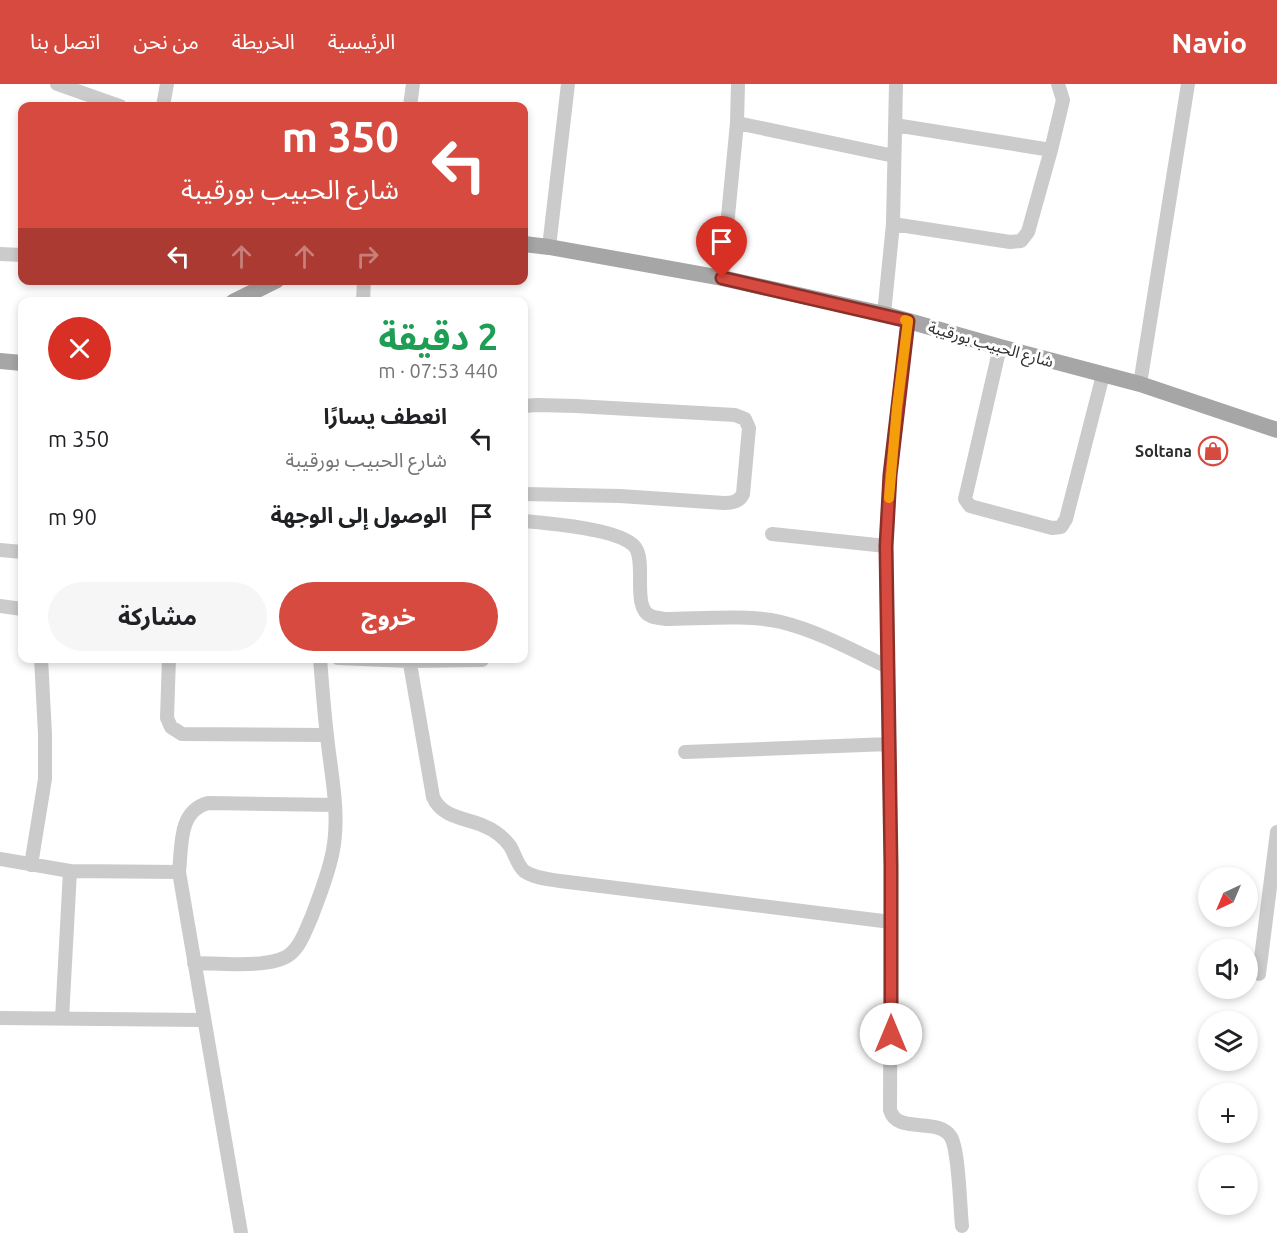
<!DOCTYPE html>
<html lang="ar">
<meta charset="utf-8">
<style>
:root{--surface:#fff;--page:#f6f6f6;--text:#202124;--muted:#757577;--accent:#d64a3f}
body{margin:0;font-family:Ubuntu,"Noto Sans Arabic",sans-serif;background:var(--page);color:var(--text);direction:rtl;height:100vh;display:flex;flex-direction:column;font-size:22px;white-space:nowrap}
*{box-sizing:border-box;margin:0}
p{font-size:20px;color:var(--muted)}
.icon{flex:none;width:33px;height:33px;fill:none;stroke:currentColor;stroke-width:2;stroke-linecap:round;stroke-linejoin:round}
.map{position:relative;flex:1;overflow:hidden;direction:ltr}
.sheet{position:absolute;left:18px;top:213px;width:510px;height:366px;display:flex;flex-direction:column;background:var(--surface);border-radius:12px;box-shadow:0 3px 9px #0003;direction:rtl}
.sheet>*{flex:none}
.guide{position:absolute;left:18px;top:18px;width:510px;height:183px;border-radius:12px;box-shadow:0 3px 9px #0003;direction:rtl;background:#d64a3f;color:#fff;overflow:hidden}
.needle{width:39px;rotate:224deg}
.tools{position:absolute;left:1198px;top:783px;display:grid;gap:12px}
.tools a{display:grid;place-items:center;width:60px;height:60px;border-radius:50%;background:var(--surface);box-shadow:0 3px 9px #0003;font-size:30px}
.pin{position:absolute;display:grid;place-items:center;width:51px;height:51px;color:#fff;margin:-62px -26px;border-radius:50% 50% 50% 0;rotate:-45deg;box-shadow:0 0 6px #0007}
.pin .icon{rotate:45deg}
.me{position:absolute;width:66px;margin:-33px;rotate:0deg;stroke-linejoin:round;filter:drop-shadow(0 0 4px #0008)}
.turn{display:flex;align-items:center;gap:21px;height:126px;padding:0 30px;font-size:27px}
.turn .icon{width:78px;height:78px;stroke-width:2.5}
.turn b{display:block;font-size:42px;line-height:51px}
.lanes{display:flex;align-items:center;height:57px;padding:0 30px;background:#0003;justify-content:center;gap:30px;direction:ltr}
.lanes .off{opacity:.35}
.round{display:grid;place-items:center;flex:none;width:63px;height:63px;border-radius:32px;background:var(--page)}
.summary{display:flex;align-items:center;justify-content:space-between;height:102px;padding:0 30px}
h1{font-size:36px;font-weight:700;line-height:45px;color:#1e9e55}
.button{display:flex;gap:12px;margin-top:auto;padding:12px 30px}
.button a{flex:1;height:69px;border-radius:36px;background:var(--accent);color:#fff;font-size:24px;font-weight:700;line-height:69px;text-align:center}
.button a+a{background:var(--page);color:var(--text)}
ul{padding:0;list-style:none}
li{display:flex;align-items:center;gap:18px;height:78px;padding:0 30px}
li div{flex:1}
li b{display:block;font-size:22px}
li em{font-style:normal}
header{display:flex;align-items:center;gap:36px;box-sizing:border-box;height:84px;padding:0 30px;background:var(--accent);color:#fff}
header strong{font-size:28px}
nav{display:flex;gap:33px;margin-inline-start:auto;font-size:21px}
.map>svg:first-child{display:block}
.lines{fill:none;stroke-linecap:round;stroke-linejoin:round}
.minor{stroke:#cbcbcb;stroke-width:14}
.major{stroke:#a6a6a6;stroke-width:16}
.route-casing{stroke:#8b3029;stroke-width:15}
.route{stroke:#d64a3f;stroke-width:10}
.slow{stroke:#f59e0b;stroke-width:10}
.labels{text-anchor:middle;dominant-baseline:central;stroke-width:6;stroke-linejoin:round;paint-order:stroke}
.street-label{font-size:16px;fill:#2e2e2e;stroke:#fff}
.poi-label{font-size:16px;font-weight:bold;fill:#2e2e2e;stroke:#fff;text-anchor:end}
</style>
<header>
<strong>Navio</strong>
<nav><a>الرئيسية</a><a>الخريطة</a><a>من نحن</a><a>اتصل بنا</a></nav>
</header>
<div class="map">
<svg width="1277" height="1149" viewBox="0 0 1277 1149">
<rect width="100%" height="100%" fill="#fff"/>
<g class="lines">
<!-- minor -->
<path class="minor" d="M57,0L120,22
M163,22L167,0
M410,22L413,0
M737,39L894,72
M1051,66L1063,16L1058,0
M893,140L1010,158L1021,157L1028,148L1051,66L895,41
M549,163L568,0
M0,170L22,171
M722,194L737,39L738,0
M363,218L364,196
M884,230L893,140L896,0
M908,237L890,391L886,462L891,782L890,1026C897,1051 938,1032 951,1053C959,1067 960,1124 962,1142
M1000,263L965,415L970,422L1052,444L1061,443L1066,435L1103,291
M1140,300L1188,0
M524,322L537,321L576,322L735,331L745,335L749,344L743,410C739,418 732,419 724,419L620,412L524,410
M524,437C546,439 621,445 635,463C647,478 631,524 651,532C655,534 660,534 665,535C698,535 749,530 781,538C818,547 854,567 888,583
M772,450L886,462
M0,466L22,468
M0,522L22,525
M169,574L167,634L171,643L182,650L326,651
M338,574L410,577L482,576
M409,574L433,713C442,734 466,734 484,742C494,746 504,754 510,762C515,770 517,781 524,787C534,794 548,795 560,797L891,838
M685,668L889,660
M0,775L70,787L179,788L241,1149
M31,781L45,695V650L41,574
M179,788C182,762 178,727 208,719L335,721
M194,879C218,879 269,885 289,871C301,862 306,845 312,832C320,810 329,789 333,766C340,729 331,690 327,652C324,626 322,600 320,574
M1259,890L1277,748
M0,934L203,936
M62,935L70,787"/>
<!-- major -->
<path class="major" d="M524,160L549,163L722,194L884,230L1000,263L1140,300L1277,346
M233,218L277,196
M0,277L22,279"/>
</g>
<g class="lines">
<!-- route casing -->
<g class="route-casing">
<path id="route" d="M722,194L908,237L890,391L886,462L891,782V950"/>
</g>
<!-- route -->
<use href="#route" class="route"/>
<!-- slow -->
<path class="slow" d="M889,414L897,323L908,237L905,236"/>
</g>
<!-- icons -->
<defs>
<g id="shop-ring" transform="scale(1.5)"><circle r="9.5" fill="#fff" stroke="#d64a3f" stroke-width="1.5"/><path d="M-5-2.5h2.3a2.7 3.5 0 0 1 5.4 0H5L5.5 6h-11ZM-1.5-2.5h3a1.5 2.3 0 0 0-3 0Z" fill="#d64a3f"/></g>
</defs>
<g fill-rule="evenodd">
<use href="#shop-ring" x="1213" y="367"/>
</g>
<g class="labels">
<!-- street labels -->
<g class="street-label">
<text transform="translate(991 260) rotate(16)">شارع الحبيب بورقيبة</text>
</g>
<!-- poi labels -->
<g class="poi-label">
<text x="1192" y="367">Soltana</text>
</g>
</g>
</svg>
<div class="tools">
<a><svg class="needle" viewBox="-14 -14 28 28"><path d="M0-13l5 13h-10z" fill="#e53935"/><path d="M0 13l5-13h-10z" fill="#757577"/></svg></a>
<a><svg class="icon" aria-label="sound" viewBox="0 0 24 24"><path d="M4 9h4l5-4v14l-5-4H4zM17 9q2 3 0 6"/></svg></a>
<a><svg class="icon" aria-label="layers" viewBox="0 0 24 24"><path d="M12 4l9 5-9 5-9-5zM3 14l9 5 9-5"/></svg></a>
<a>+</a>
<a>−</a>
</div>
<div class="pin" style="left:722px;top:194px;background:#d93025"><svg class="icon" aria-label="arrive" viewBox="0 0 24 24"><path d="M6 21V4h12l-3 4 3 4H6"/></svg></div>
<svg class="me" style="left:891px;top:950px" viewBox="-20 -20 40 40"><circle r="19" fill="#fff"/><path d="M0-13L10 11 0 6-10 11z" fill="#d64a3f"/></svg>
<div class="guide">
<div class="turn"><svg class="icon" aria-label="left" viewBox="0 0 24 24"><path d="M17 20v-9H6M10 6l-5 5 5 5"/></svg><div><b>350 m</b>شارع الحبيب بورقيبة</div></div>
<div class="lanes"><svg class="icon" aria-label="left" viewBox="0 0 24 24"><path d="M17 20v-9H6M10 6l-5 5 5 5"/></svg><svg class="icon off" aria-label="ahead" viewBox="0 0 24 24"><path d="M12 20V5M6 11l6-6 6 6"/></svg><svg class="icon off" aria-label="ahead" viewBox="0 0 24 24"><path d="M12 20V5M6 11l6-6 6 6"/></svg><svg class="icon off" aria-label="right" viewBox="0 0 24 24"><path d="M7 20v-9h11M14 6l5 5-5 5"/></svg></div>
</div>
<section class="sheet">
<div class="summary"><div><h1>2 دقيقة</h1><p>440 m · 07:53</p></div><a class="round" style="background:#d93025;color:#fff"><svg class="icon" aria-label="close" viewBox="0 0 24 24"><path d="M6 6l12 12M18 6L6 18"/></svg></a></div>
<ul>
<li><svg class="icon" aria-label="left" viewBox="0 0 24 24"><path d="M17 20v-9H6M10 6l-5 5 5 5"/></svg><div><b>انعطف يسارًا</b><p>شارع الحبيب بورقيبة</p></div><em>350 m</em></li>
<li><svg class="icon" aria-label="arrive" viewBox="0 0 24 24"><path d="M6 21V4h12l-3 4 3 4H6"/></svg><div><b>الوصول إلى الوجهة</b></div><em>90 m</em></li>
</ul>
<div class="button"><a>خروج</a><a>مشاركة</a></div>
</section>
</div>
